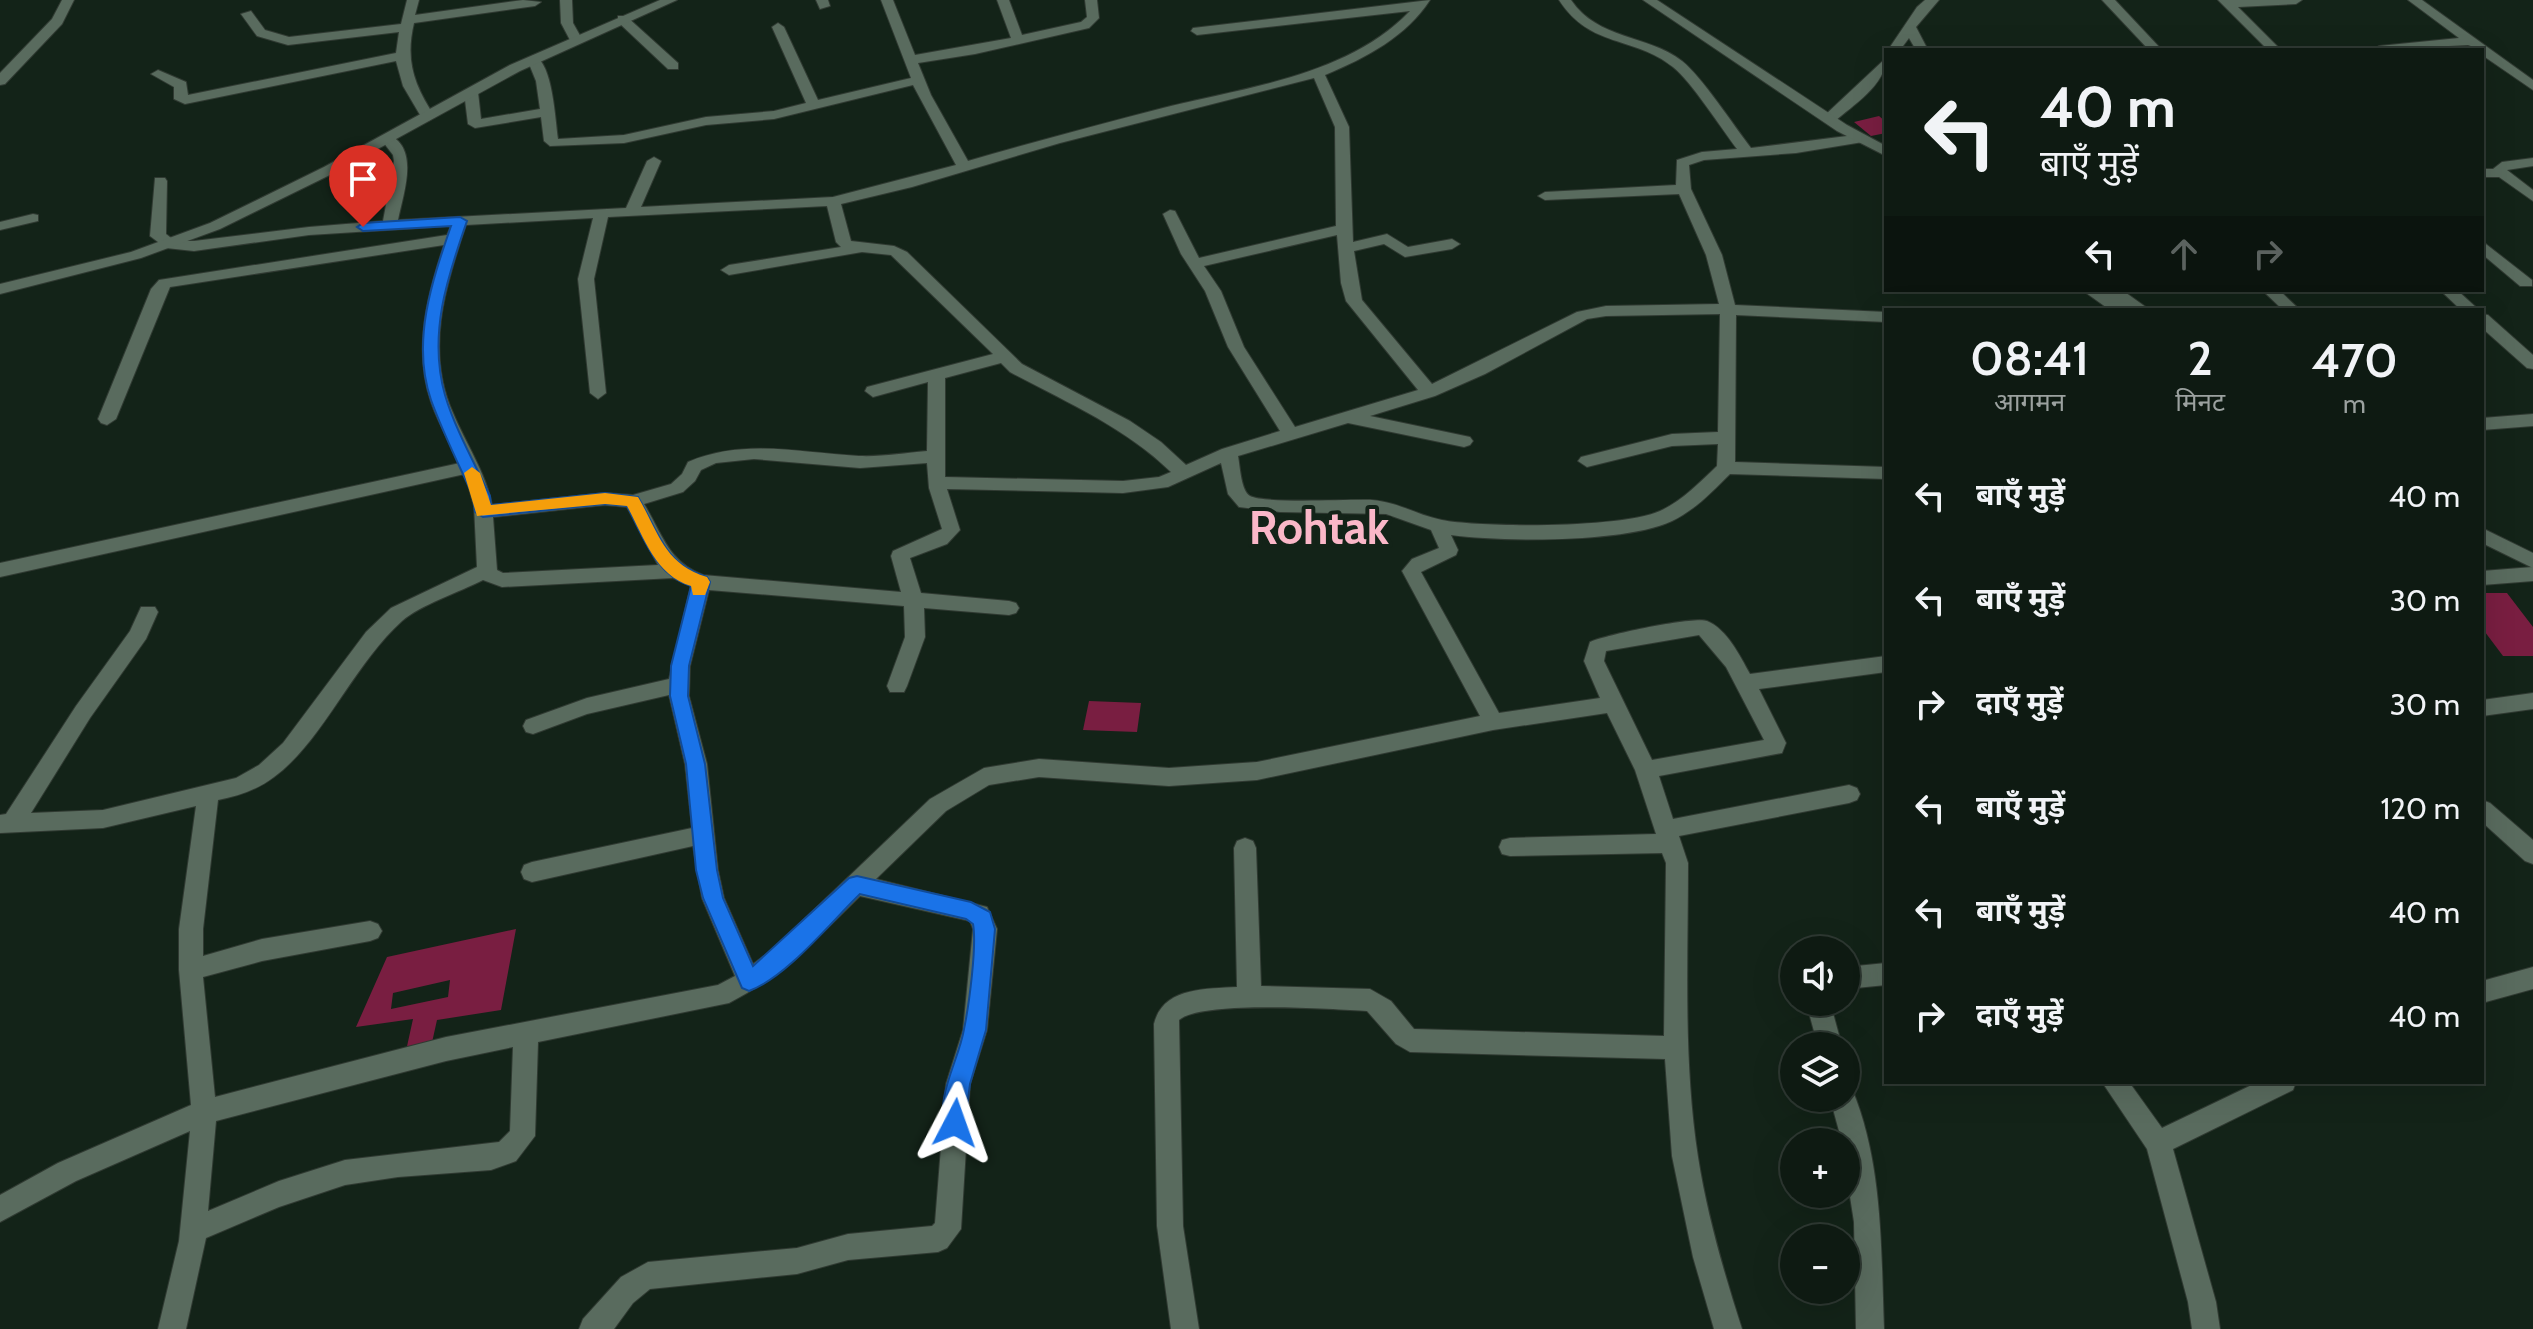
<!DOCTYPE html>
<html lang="hi">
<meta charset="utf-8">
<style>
:root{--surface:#0e1a12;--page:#17231b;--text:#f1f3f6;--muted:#9ba19f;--line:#2e3832}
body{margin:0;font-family:Cabin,"Noto Sans Devanagari",sans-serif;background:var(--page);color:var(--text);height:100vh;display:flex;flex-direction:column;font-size:30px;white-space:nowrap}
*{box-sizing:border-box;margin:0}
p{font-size:26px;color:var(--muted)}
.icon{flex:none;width:44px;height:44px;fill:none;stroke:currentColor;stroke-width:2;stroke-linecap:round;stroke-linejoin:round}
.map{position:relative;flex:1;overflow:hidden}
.panel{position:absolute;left:1884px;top:308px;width:600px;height:776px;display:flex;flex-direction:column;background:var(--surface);border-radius:0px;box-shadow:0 8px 32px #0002,0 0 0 2px var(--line)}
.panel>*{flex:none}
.guide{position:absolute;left:1884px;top:48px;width:600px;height:244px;border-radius:0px;box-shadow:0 8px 32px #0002,0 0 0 2px var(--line);background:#0e1a12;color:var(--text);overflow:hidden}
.buttons{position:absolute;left:1780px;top:936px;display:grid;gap:16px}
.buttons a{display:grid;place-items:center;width:80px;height:80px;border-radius:50%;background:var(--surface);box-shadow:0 8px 32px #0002,0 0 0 2px var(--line);font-size:40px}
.pin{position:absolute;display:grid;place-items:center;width:68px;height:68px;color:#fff;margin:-82px -34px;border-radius:50% 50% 50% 0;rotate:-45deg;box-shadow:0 0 8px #0007}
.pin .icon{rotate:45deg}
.me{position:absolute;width:88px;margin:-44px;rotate:4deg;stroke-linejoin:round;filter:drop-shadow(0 0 6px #0008)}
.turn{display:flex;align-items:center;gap:28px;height:168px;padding:0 24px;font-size:36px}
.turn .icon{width:104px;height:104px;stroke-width:2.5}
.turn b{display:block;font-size:56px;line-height:68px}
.lanes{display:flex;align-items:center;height:76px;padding:0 24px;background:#0003;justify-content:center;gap:40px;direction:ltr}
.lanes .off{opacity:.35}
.eta{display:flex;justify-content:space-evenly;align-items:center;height:136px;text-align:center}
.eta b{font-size:48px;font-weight:600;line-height:56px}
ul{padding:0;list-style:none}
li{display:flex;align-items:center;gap:24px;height:104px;padding:0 24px}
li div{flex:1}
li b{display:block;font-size:30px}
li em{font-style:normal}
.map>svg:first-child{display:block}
.building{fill:#791e41;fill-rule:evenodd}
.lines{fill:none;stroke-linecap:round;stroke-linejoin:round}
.minor-casing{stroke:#303a32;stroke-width:2}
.tertiary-casing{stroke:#303a32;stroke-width:2}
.minor{fill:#596b5e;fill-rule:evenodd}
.tertiary{fill:#596b5e;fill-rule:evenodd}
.route{fill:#1a73e8;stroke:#114b97;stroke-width:2}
.slow{fill:#f59e0b}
.labels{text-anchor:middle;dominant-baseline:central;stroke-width:8;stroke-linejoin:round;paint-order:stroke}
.town-label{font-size:46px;font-weight:bold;fill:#fab7c8;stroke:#132318}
</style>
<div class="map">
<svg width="2533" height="1329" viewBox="0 0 2533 1329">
<rect width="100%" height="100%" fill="#132318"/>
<!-- building -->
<path class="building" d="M1879,116L1886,122V133L1871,136L1854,122Z
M2482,593H2507L2533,627V656H2503L2482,628Z
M1089,701L1141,703L1137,732L1083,730Z
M516,929L501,1010L437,1020L429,1056L404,1060L413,1019L356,1027L387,957ZM450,980L448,997L391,1009L393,993Z"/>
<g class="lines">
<!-- minor casing -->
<g class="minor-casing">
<path id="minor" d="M62,0H74L62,24L5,84L0,85V73L52,19Z
M407,0H419L415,15L523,0L541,2L535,6L414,23C405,61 414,85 435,117L428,121L423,120L403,86L396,61L185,104L174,99V87L151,74L158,70L186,82L188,95L396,53L399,32L288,45L257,36L241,14L251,11L265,30L289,37L401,24Z
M560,0H572L573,23L582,39L581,42H571L561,23Z
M816,0H828L830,6L820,9Z
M881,0H893L915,55L1011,38L997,0H1009L1022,35L1081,22L1087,17L1085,0H1097L1099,18L1089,28L975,54L918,63L931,95L968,161C1033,142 1098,125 1163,108C1246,87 1348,76 1410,11L1197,35L1191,31L1193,28L1430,0C1407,36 1366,58 1325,75L1349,127L1353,242L1387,234L1408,247L1452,239L1460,244L1452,249L1405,257L1384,244L1354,251L1362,300L1432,384L1577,312L1606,306L1719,304L1706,255L1679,194L1545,200L1538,196L1545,192L1676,185L1677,160L1702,152L1737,149C1721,128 1691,81 1673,67C1633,35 1591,49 1559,0H1571C1598,40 1647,34 1682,61C1702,77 1734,126 1751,148L1863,134L1870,138L1863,142L1796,153L1704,160L1689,165L1691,189L1722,255L1735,305L1886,312V322L1736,315L1735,462L1886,467V479L1730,474C1713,491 1695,510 1672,521C1625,543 1504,542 1451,535L1458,550L1456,555L1421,572L1499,713L1600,698L1584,661L1590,642C1605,635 1694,616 1707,621C1727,629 1740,656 1750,674L1886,656V672L1759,689L1786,743L1782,753L1659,776L1673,819L1849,785L1857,788L1860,794L1857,800L1849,803L1679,836L1688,863C1688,960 1683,1060 1698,1157C1707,1215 1724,1273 1742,1329H1714L1693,1257L1672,1156L1665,1059L1410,1052L1396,1044L1367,1011C1332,1009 1201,1000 1179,1020L1183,1226L1199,1329H1171L1157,1226L1154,1024C1163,987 1205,989 1237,987L1234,848L1237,841L1245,838L1253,841L1256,848L1261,986L1370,989L1391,1001L1414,1029L1664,1036L1666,863L1662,853L1510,856L1502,854L1499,847L1502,840L1510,838L1656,834L1635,770L1607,713L1493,730L1257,780L1169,786L1039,777L989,785L946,811L876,879L987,907L997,929L987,1030L970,1084L961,1229L947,1248L938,1252L848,1260L797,1274L650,1289L633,1303L614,1329H579L583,1319L621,1277L648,1262L797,1248L848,1234L932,1226L935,1223L946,1084L963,1030L973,929L970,921L860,896C819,936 781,977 729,1003L538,1042L535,1136L516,1161L491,1170L398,1177L345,1185L279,1207L206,1238L186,1329H158L179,1241L190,1131L76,1181L0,1222V1195L58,1163L191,1105L179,970V929L196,806L103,828L0,833V815L6,814L76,706L130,631L141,607H155L158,612L146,639L90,718L31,813L103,810L236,778L259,765L283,743L366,632L391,608L477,567L474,506L465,474L0,577V563L460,463C450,443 438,423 431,402C413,349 427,296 444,245L170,287L116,419L107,425L101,423L98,419L151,289L159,280L447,235L451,226L309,235L194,251L166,248L150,236L155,178H165L167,181L166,234L175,241H194L309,227L383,221L394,161L393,155L380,138L387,134C421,147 403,194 398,220L626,208L647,161L654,157L661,161L641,207L833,197L956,165L913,85L774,119L706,125L624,143L550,146L544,141L541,117L475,128L468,124L464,92L471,88L478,92L481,119L540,109L536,81L527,59L534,55C553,64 555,119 558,139L624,135L706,117L774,111L806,103L772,27L778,23L784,27L818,100L911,78ZM1314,78L1335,127L1336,226L1199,258L1175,211L1170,210L1163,214L1181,254L1205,291L1228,347L1280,431L1222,449L1186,465L1161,442L1130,421L1022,364L907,252L894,246L851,241L841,204L912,187L1060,143ZM827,206L836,242L841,247L729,265L721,270L729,275L862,252L891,255L993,354L867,387L865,391L873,397L928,382L927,451C904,453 881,457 859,456C799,453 745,438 688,462L682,474L671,484L633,495L605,493L492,505C485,471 466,444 453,413C425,351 445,286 466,225L593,218L578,279L590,393L598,399L606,393L594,279L608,217ZM1337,235L1341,283L1346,301L1418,390L1295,427L1244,347L1221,291L1204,266ZM1720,314L1718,432L1672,434L1581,457L1578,461L1587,467L1672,446L1718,444L1717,466C1700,482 1682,501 1660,511C1623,528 1483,528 1442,520C1417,515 1398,502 1372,500C1348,499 1266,504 1250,496C1241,491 1240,466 1238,456L1348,423L1464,447L1470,445L1473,441L1470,437L1370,416L1435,396L1485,374L1587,319L1606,316ZM1001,363L1010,372C1066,402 1125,427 1171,472L1159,477L1123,481L945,477V378ZM754,459L860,468L927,463L929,488L942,529L893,551L891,556L901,592L703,575C668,562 662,533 644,504L683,492L695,481L701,470L716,463ZM1221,463L1228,494L1239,507L1280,512L1386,514L1431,530L1439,548L1412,559L1402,571L1480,716L1257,762L1169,768L1039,759L984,768L930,799L772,950L753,964L724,898L718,870L707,764L689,696L690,666L709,590L904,606L905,637L887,686L890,692H904L907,686L925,637L924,608L1009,615L1016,613L1019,608L1016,603L1009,601L921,593L910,558L947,544L960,530L947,489L1123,493L1168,487ZM605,505L627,507L658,565L503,573L497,570L493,517ZM673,578L691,586L669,679L587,698L526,720L523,726L526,732L533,734L587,714L669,695L685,764L692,828L532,862L524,865L521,872L524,879L532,882L693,846L702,898L735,976L718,985L446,1037L215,1097L203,977L262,961L370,941L378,938L382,931L378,924L370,921L262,939L203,956V929L218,800C238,796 257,790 274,777C323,741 353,665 402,621C420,605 460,592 483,580L502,587ZM1699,635L1726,667L1764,740L1652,760L1604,661L1606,651ZM513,1047L510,1131L499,1142L345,1160L279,1181L208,1211L216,1121L446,1061Z
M1925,0H1939L1916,27L1928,50H1916L1909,38L1900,50H1888L1917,7Z
M2102,0H2115L2162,50H2149Z
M2218,0H2302L2296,4L2238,7L2281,50H2268Z
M2408,0H2422L2533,80V90L2482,55V50L2468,45L2373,50L2379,46L2459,38Z
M618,16H626L678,63V69H668L618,22Z
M1886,58C1886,85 1853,105 1834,122H1824V116Z
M2533,158V166L2507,170L2533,190V201L2499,177H2482V169H2493L2502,162Z
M33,214L38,215V221L0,230V222Z
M2482,241L2532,280V286H2520L2482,254Z
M2262,290H2279L2300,310H2283Z
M2440,290H2457L2479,310H2461Z
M2482,314L2488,315L2533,355V369L2527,368L2482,328Z
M2533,567V581L2482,585V571Z
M2533,693V709L2482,716V700Z
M2482,800L2490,803L2533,840V864L2525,861L2482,822Z
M1886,963V985L1846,989V967Z
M2533,967V989L2482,1003V981Z
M1806,1002H1830L1842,1046H1818Z
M2102,1082H2129L2162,1128L2258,1082H2296L2293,1090L2173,1149L2216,1302L2220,1329H2192L2188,1302L2147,1149Z
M1846,1087L1852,1089C1883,1163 1881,1250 1884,1329H1856L1854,1222L1846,1171V1142H1842L1830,1098H1846Z"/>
</g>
<!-- tertiary casing -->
<g class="tertiary-casing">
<path id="tertiary" d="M660,0H677L520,71L334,173L220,229L141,258L0,294V284L131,252L210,223L324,167L510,65Z
M1643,0H1657L1847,125L1886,146V156L1837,131Z
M2082,290L2105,293L2103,290H2122L2150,310H2110Z
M2533,414V426L2482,430V418Z
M2482,528L2533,553V568L2482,543Z"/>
</g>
<!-- minor -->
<use href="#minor" class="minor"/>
<!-- tertiary -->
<use href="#tertiary" class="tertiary"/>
</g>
<!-- route -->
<path class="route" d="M460,217L467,221C447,278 428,335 445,395C455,429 475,464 490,496L491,505L605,493L638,497C659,533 664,564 707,577L710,582L689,666L688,696L705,764L717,870L723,898L753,966L849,878L857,876L971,902L990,912L995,929L986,1030L970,1084L964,1131L955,1135L947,1131C933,1099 959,1061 964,1029C969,1005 977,946 973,924L966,919L860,894C830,923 787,977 749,991L742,988L703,898L696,870L686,764L670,696L671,666L691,586C655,575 644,537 627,506L605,504L483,517L475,512L473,496C459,465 443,433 431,400C411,342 432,281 451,226L363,231L357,227L363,223Z"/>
<!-- slow -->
<path class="slow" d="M472,467L480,473L491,505L605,493L638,497C659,533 664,564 707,577L710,582L705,595H693L691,586C655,575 644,537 627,506L605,504L477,516L464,473Z"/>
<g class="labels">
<!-- town labels -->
<g class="town-label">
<text x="1319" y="528">Rohtak</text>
</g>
</g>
</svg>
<div class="buttons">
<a><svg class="icon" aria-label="sound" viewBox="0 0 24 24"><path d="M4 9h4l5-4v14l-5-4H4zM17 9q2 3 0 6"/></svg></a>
<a><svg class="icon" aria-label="layers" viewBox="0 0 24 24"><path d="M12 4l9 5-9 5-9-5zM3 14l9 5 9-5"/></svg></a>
<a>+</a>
<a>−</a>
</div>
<div class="pin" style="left:363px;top:227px;background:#d93025"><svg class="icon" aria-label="arrive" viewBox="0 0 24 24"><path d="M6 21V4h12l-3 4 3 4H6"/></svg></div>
<svg class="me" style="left:955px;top:1123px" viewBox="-20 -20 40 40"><path d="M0-17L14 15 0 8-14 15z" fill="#1a73e8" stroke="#fff" stroke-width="4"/></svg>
<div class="guide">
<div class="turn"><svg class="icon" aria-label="left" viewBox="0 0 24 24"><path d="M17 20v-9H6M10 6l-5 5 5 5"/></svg><div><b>40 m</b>बाएँ मुड़ें</div></div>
<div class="lanes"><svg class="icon" aria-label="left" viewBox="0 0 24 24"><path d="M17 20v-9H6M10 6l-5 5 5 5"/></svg><svg class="icon off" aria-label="ahead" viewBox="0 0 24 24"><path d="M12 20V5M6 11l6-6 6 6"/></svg><svg class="icon off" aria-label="right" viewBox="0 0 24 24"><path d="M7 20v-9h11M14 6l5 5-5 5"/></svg></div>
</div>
<section class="panel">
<div class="eta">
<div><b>08:41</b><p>आगमन</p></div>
<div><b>2</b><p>मिनट</p></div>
<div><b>470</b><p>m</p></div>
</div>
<ul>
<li><svg class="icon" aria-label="left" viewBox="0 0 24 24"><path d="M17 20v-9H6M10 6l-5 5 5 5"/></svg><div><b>बाएँ मुड़ें</b></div><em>40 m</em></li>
<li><svg class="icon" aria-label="left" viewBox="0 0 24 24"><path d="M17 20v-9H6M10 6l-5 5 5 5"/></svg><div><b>बाएँ मुड़ें</b></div><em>30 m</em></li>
<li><svg class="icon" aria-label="right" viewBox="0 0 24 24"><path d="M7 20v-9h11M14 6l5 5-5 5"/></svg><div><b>दाएँ मुड़ें</b></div><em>30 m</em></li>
<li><svg class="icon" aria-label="left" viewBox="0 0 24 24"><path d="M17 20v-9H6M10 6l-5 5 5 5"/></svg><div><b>बाएँ मुड़ें</b></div><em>120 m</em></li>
<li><svg class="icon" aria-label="left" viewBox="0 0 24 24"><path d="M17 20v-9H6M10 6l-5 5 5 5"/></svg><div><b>बाएँ मुड़ें</b></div><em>40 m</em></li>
<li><svg class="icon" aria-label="right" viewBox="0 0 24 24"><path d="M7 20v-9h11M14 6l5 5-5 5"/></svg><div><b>दाएँ मुड़ें</b></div><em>40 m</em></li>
</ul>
</section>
</div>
